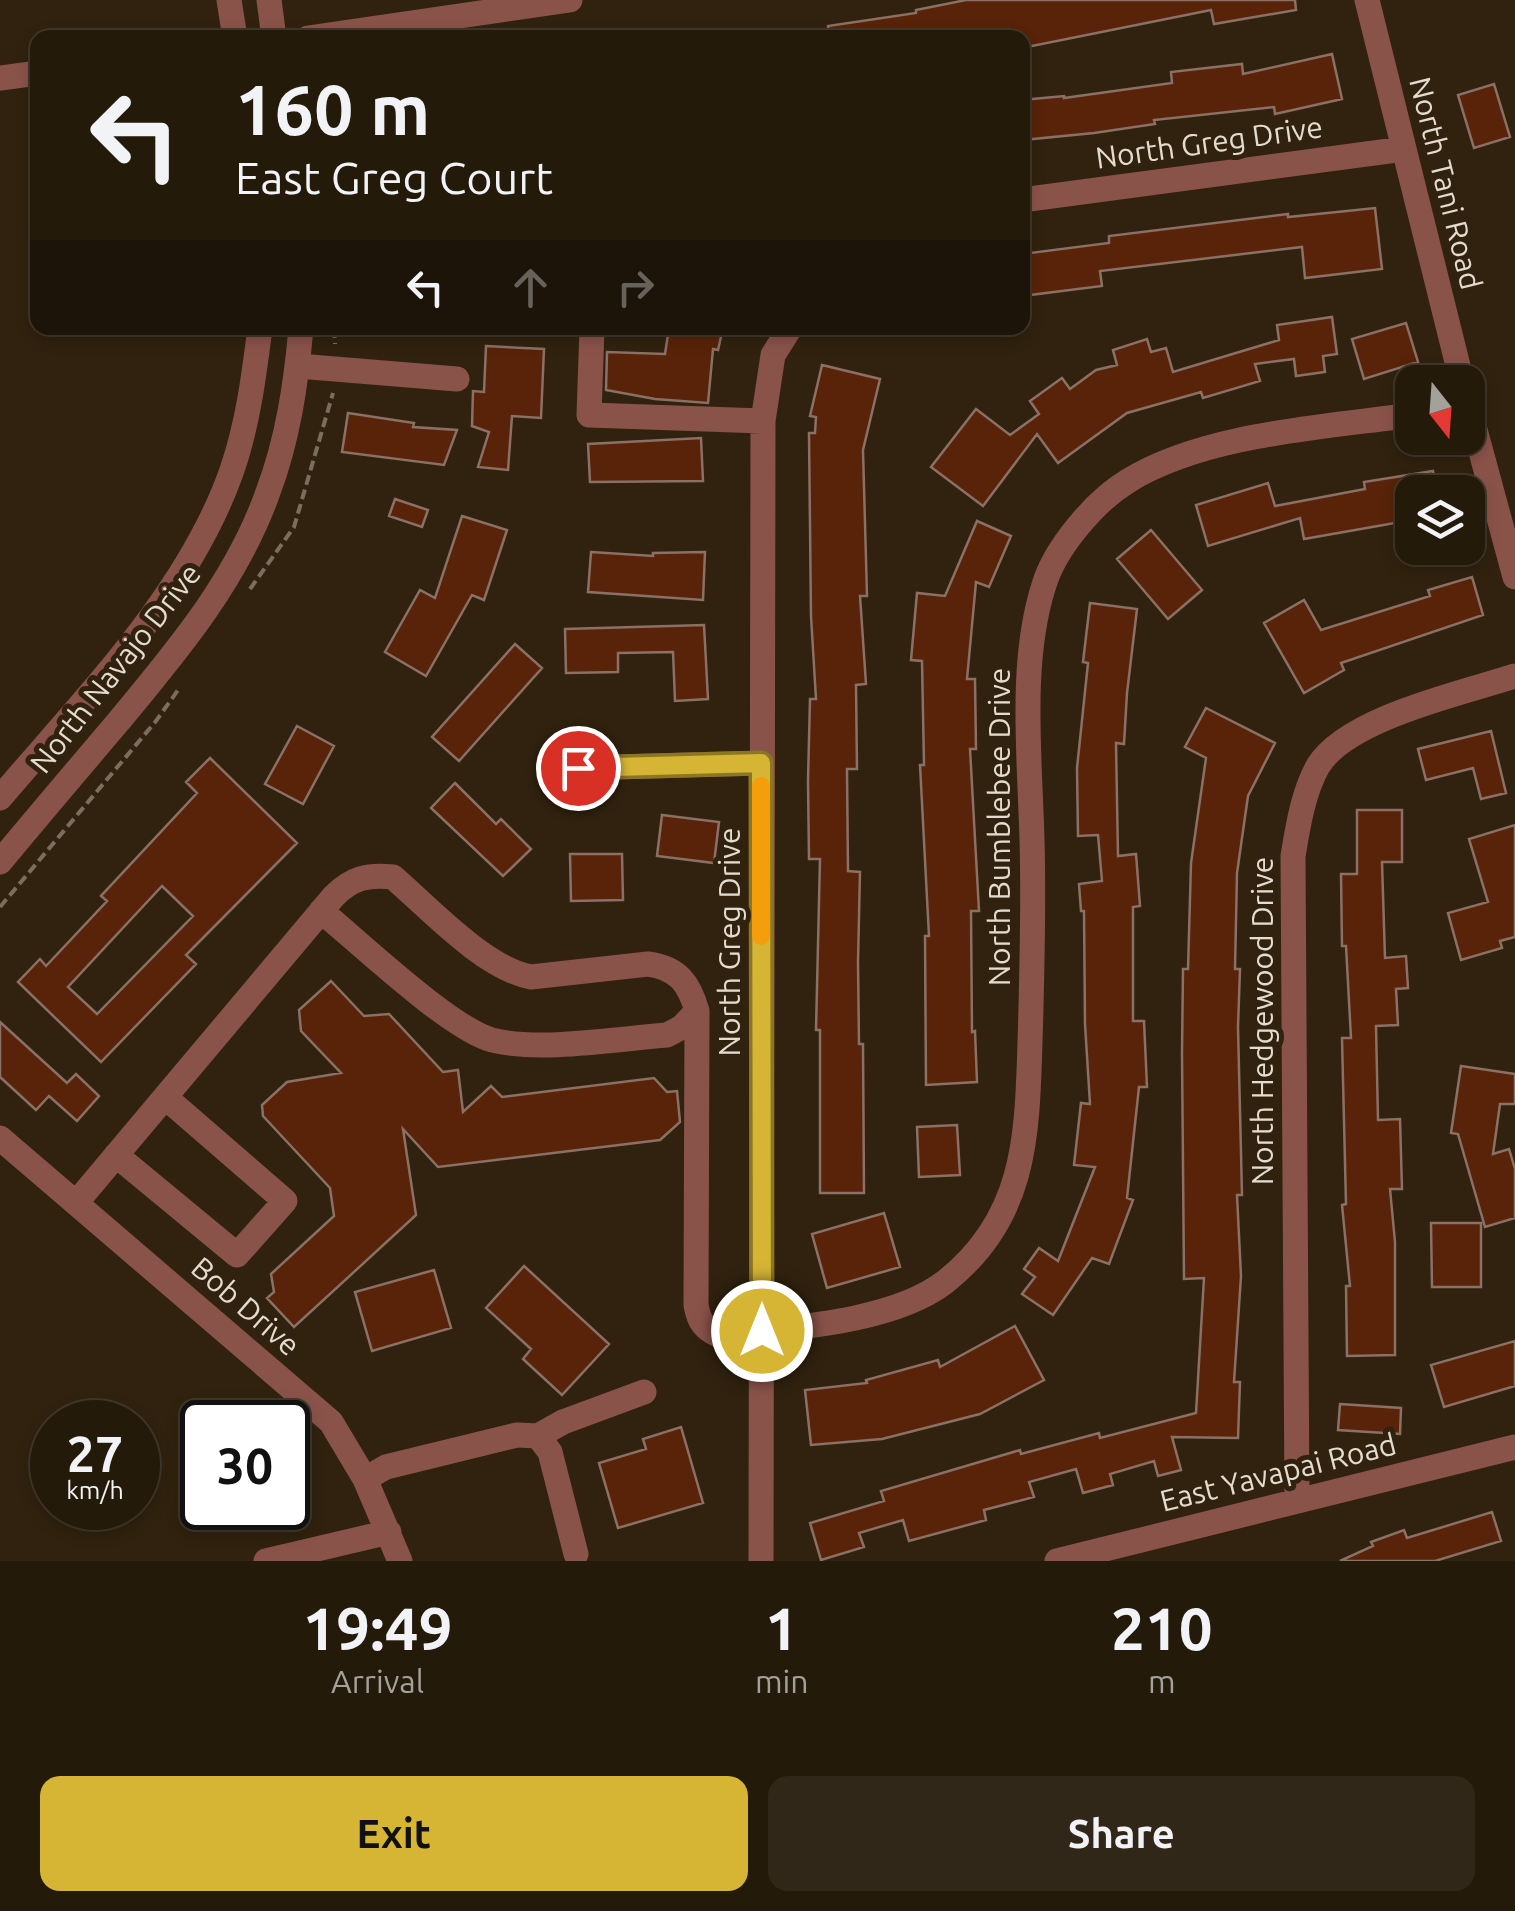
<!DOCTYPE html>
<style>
:root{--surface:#241a0a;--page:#302718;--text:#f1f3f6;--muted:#a3a19c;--line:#41382b;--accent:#d6b534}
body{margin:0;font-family:Ubuntu,sans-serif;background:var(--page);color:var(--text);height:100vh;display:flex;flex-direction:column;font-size:38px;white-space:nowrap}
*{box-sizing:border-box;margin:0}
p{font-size:32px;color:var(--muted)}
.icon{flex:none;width:55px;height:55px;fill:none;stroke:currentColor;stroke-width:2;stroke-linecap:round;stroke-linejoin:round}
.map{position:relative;height:1561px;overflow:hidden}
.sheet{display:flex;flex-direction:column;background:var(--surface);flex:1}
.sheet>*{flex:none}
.hud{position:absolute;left:30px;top:30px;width:1000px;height:305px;border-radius:20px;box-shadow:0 5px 15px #0003,0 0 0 2px var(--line);background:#241a0a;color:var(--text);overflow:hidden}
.needle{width:65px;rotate:163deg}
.fabs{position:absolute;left:1395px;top:365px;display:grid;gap:20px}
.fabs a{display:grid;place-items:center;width:90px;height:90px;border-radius:20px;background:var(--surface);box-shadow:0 5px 15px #0003,0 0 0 2px var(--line);font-size:50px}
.speed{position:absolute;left:30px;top:1400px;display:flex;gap:20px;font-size:50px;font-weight:700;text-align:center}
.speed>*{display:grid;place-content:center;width:130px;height:130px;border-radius:50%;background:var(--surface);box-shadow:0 5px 15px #0003,0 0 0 2px var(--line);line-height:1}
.speed small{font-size:25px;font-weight:400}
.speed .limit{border:5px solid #111;border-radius:15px;background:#fff;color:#111}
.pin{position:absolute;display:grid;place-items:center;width:85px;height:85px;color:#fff;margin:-42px;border:5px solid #fff;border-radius:50%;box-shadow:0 2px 10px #0007}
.me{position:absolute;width:110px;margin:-55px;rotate:0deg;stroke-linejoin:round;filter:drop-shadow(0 0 8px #0008)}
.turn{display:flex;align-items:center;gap:35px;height:210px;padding:0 40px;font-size:45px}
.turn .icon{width:130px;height:130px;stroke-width:2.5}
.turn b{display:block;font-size:70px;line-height:85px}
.lanes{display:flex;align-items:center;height:95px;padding:0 40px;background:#0003;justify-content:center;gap:50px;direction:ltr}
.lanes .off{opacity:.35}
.eta{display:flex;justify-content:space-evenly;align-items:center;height:170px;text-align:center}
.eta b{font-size:60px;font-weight:700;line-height:70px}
.action{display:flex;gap:20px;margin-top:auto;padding:20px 40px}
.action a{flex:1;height:115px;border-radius:20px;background:var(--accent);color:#111;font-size:40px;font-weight:700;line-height:115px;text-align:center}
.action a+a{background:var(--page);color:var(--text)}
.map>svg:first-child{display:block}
.building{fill:#582308;stroke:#8b7065;stroke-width:2.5;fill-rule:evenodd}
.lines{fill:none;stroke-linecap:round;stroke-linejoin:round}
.path{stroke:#7a6f5e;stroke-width:4;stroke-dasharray:10 5;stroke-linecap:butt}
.minor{stroke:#8a534a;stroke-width:25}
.route-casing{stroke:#8b7622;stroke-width:25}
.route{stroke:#d6b534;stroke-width:18}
.slow{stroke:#f59e0b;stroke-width:18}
.labels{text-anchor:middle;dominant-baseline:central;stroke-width:10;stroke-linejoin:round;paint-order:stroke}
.street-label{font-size:30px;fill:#e4dccf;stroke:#30220e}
</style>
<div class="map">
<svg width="1515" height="1561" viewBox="0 0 1515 1561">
<rect width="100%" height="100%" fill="#30220e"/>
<!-- building -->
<path class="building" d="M966,0H1295L1296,10L1214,24L1211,10L1022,48V38H829L828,26L916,13V10Z
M1332,54L1342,99L1275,114L1274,107L1154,120L1155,124L1094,133L1022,140V100L1064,96V98L1172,83L1171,72L1242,64L1243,74Z
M1494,84L1510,137L1474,148L1458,95Z
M1375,208L1382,269L1305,278L1302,247L1100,271L1102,286L1022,296V254L1109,243V236L1288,214V217Z
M1332,317L1337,354L1323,356L1325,372L1296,376L1294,359L1255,364L1260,381L1203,398L1201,392L1127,413L1058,463L1037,434L983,506L931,467L976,409L1010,435L1039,414L1030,401L1062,378L1070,389L1096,370L1117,365L1113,350L1147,339L1151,352L1166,348L1173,372L1279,340L1277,325Z
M1406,323L1418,362L1364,379L1352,339Z
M669,328H723L718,350L713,349L708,403L655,399L606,390L607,352L665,354Z
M486,346L544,349L541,418L512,416L508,470L478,467L489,432L472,426L473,391L484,392Z
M822,365L880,379L863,450L867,596H860L866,684L856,685L857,769H847L848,871L860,872L858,962L859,1044H863L864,1193H820V1030H816L820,859H809L808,781L810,699H816L811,616L809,433H815L816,417L810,416Z
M348,413L414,423L413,427L457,430L444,465L342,452Z
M701,438L703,481L590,482L588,444Z
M1433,471L1437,492H1412V520L1304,539L1300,518L1208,546L1196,505L1268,483L1275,506L1365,489L1364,482Z
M395,499L428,510L422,527L389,516Z
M462,516L507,530L484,600L472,595L426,676L385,652L420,590L435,598Z
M977,521L1011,536L989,587L976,582L967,679H975L976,749H970L979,911H971L972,1032L975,1031L977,1082L926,1085L925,936H929L920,765H924L922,661L911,660L917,593L945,596Z
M1151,530L1202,590L1168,619L1117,559Z
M591,552L653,556V553L705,552L703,600L588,592Z
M1472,577L1483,615L1341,663L1344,670L1304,693L1264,623L1304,600L1321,630L1430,596L1428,590Z
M1090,603L1137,609L1127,693L1124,744L1116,743L1118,856L1136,854L1140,906L1133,907V1021H1144L1147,1087H1139L1127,1198L1133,1200L1109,1264L1092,1258L1053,1315L1022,1294L1035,1277L1024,1269L1039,1248L1058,1261L1095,1167L1074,1165L1081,1103L1090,1104L1085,1024L1084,911H1081L1079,884L1102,881L1098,835L1078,836L1077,768L1088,663L1083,662Z
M704,625L708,699L675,701L673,652L618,653V672L566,673L565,629Z
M515,644L542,668L459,761L432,737Z
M1206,708L1275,743L1248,796L1237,873L1235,969H1240L1238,1027L1242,1195H1237L1241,1276L1234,1382H1240L1238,1438L1172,1437L1181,1470L1158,1476L1154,1461L1110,1474L1113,1485L1083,1493L1076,1469L1029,1482L1034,1497L984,1510L986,1520L909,1541L903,1520L859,1533L864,1547L821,1560L810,1523L884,1501L881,1491L1020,1450L1021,1454L1099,1433L1100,1438L1196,1413L1204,1278L1184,1279L1182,1054L1183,969H1188L1191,863L1206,758L1185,747Z
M297,726L334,746L303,804L265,784Z
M1491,731L1506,793L1481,799L1473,768L1426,780L1418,749Z
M210,758L297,843L186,955L196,964L101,1062L18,982L40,959L46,966L107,901L101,896L197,793L186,782ZM162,886L193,916L97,1014L68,987Z
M455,783L496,824L501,819L531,849L503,876L431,808Z
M1357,810H1402V862H1382L1385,958L1406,956L1408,988L1396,989L1398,1025L1376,1026L1378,1120L1400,1119L1402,1189H1390L1395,1242V1355L1347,1356L1346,1286H1350L1342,1205L1346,1204L1342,1038H1351L1346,946H1342L1341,874H1357Z
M662,815L719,822L714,863L657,856Z
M1515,825V937L1500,941L1502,948L1461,960L1448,913L1488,902L1469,839Z
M570,854H622L623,900L571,901Z
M331,981L364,1016L389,1014L443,1072L458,1070L463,1112L491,1086L502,1097L654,1078L667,1092L677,1091L680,1122L660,1140L438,1167L403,1129L416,1215L294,1327L267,1298L274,1292L271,1274L334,1216L330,1188L263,1116L262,1105L287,1082L341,1073L301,1031L299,1010Z
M0,1022L67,1083L76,1074L99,1096L77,1121L49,1096L36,1110L0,1077Z
M1461,1066L1515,1074V1104H1500L1493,1154L1509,1149L1515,1169V1218L1485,1227L1458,1134L1451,1133Z
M957,1125L960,1175L919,1177L917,1127Z
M884,1213L900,1267L827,1288L812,1234Z
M1431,1223H1481V1287H1432Z
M524,1266L609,1344L562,1395L523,1359L531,1349L486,1308Z
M434,1270L451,1328L372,1351L355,1292Z
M1015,1326L1044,1380L980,1414L882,1439L811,1445L805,1390L867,1383L866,1380L938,1360L940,1367Z
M1515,1341V1386L1444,1407L1431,1365Z
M1340,1404L1401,1408L1400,1434L1338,1430Z
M681,1427L703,1503L618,1528L599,1463L646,1449L643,1439Z
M1492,1512L1501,1541L1435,1561H1340L1373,1546L1371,1542L1404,1530L1407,1538Z"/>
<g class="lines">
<!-- path -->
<path class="path" d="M334,328L335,344
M250,589L294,527L333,393
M0,907L156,721L178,690"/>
<!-- minor -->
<path class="minor" d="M229,0L235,38
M269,0L274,38
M1367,0L1462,382
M308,38L570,0
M0,78L38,73
M1022,200L1404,149
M592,328L589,415L763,421
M298,366L457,379
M1468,404L1515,577
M578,768L761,763
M0,798C83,700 189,594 232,470C248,424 254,375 260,328
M0,862C39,815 79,768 118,722C177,651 237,580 268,492C288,439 296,384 301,328
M321,911C359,942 449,1028 492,1040C539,1052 617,1039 667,1035L682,1027L697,1011
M0,1138L331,1422L365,1479L400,1561
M116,1155L237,1255L285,1201L165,1097
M76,1203L334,896C352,878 368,874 393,877C430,909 484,968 531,977L648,964C678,968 689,983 697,1011L696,1305C699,1322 704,1329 720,1336C787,1328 892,1323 945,1282C1026,1218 1027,1137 1030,1043C1032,975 1034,908 1032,840C1030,759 1019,662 1044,585C1055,548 1095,501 1128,481C1203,434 1325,427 1412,415
M538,1436L563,1422L644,1392
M365,1479L386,1467L517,1435L538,1436L550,1452L576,1554
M1297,1501L1293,856C1298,826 1303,793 1318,766C1347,718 1463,693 1515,676
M266,1561L389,1532
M761,1561L763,421L773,355L790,328
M1057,1561L1515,1447"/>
</g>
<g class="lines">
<!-- route casing -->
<g class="route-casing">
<path id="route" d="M578,768L761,763L762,1331"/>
</g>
<!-- route -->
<use href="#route" class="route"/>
<!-- slow -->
<path class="slow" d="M761,786V936"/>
</g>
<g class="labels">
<!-- street labels -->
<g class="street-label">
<text transform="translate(1209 142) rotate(-8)">North Greg Drive</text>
<text transform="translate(1446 183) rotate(76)">North Tani Road</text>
<text transform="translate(115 668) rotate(-52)">North Navajo Drive</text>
<text transform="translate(999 827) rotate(-90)">North Bumblebee Drive</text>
<text transform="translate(729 942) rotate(-90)">North Greg Drive</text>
<text transform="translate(1262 1021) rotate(-90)">North Hedgewood Drive</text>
<text transform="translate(246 1306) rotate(41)">Bob Drive</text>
<text transform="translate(1278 1472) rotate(-14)">East Yavapai Road</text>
</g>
</g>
</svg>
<div class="fabs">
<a><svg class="needle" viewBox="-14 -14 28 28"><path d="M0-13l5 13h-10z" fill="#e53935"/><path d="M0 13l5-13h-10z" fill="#a3a19c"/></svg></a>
<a><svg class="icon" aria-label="layers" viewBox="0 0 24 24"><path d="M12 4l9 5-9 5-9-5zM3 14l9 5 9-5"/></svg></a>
</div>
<div class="speed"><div>27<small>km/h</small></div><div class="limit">30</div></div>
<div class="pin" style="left:578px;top:768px;background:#d93025"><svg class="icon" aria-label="arrive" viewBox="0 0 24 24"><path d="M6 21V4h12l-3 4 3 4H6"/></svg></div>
<svg class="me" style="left:762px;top:1331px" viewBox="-20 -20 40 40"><circle r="17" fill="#d6b534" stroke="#fff" stroke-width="3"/><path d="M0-11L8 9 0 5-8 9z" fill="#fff"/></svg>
<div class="hud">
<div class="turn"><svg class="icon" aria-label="left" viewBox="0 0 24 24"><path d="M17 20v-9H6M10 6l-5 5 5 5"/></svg><div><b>160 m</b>East Greg Court</div></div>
<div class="lanes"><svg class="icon" aria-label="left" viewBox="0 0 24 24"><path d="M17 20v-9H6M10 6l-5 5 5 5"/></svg><svg class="icon off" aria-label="ahead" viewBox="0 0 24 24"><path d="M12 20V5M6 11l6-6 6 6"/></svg><svg class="icon off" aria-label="right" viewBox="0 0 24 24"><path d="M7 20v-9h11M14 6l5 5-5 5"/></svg></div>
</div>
</div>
<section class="sheet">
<div class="eta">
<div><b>19:49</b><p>Arrival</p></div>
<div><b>1</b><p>min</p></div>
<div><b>210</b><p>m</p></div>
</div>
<div class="action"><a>Exit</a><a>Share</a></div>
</section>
